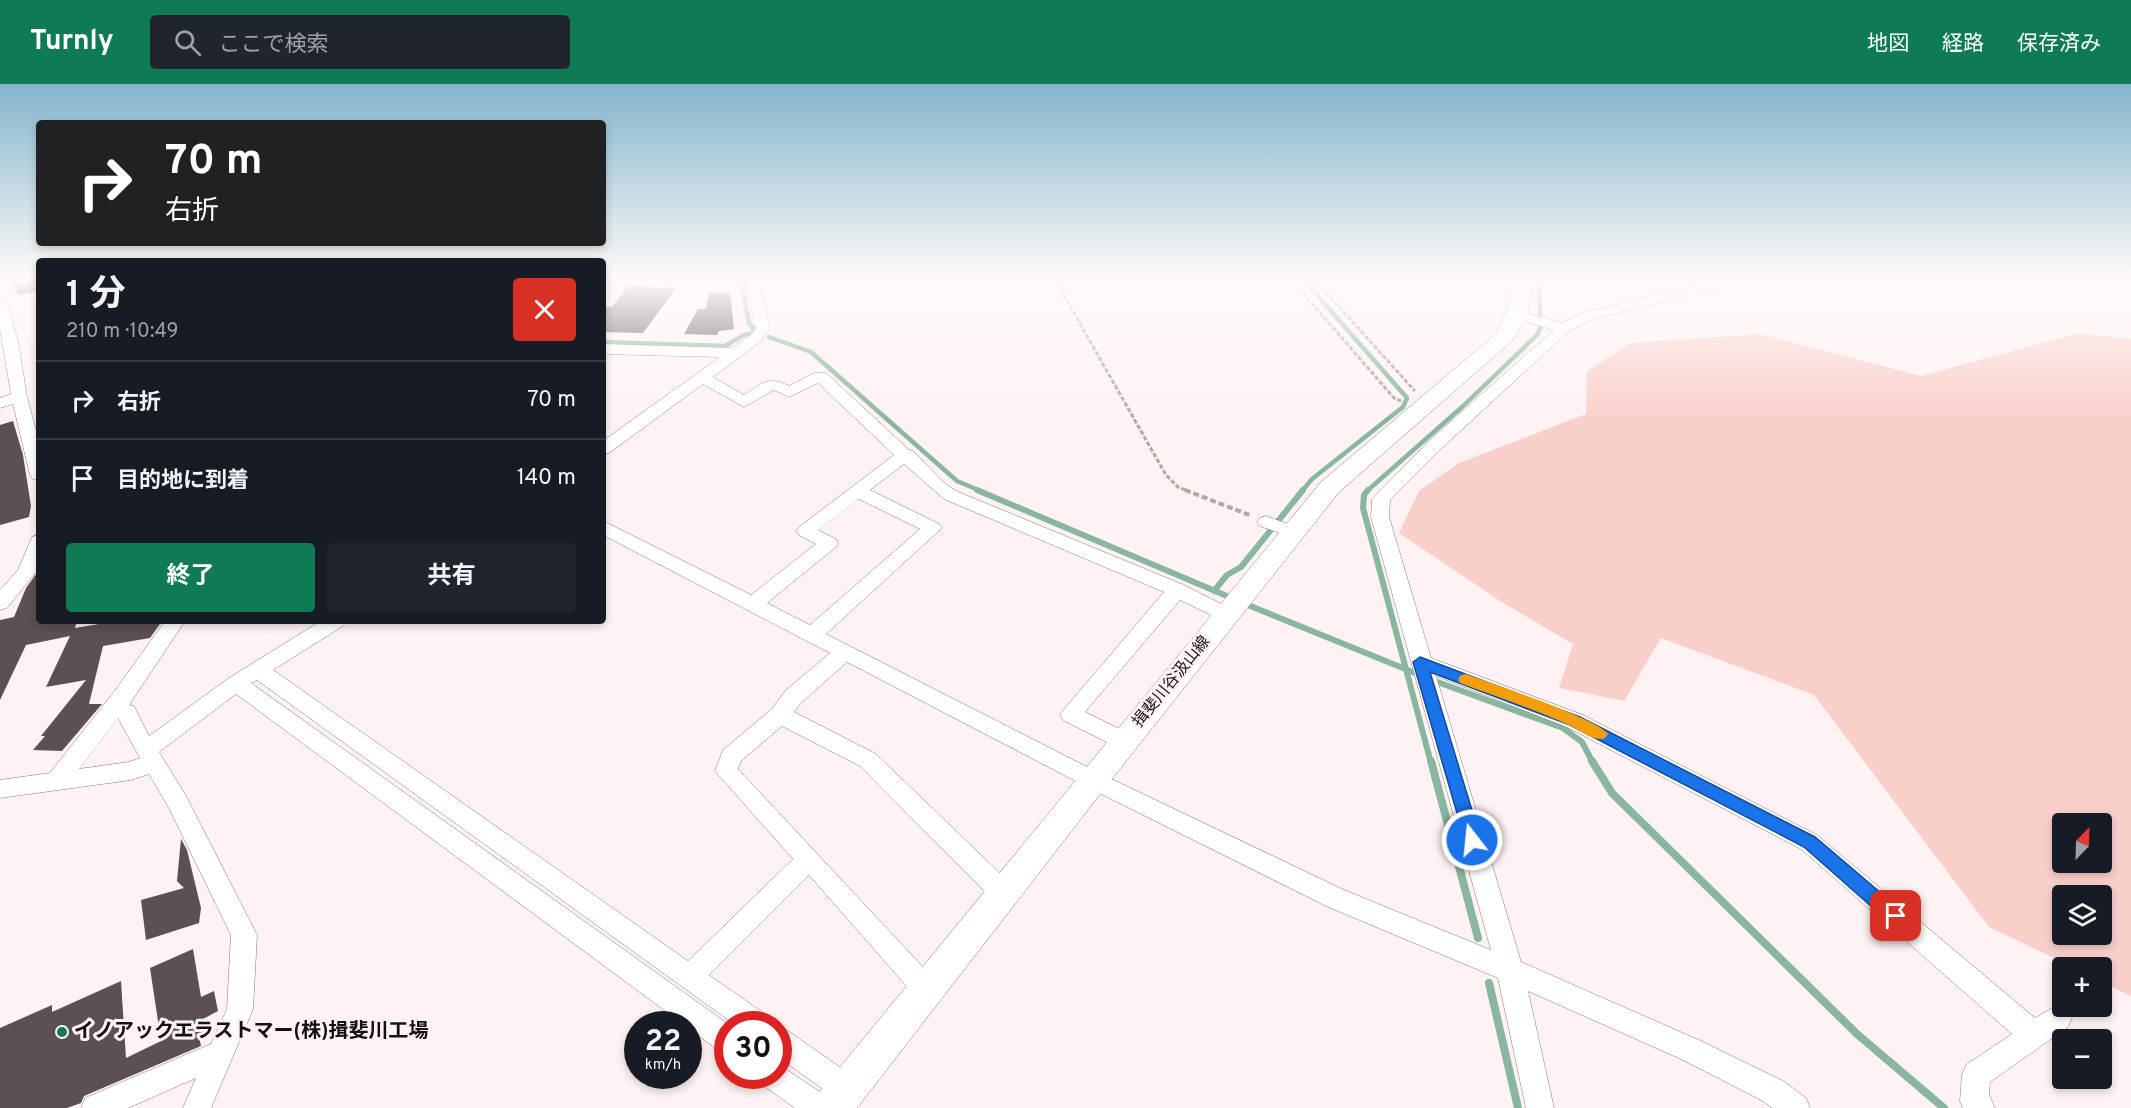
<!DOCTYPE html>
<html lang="ja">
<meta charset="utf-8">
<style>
:root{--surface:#171b24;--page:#20242c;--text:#f1f3f6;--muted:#9ea1a6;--line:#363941;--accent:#0f7b55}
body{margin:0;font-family:Overpass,"Noto Sans JP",sans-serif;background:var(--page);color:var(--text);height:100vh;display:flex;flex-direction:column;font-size:22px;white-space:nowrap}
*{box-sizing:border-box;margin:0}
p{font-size:20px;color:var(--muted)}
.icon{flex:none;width:33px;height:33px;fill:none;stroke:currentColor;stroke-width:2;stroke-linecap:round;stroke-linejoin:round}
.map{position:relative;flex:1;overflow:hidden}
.panel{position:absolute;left:36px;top:174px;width:570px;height:366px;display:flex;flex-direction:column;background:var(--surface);border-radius:6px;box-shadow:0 3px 9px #0003}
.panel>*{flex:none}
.hud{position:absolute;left:36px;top:36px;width:570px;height:126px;border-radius:6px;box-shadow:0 3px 9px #0003;background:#202124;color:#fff;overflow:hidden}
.needle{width:39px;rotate:23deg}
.tools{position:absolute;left:2052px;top:729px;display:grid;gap:12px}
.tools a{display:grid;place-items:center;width:60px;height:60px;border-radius:6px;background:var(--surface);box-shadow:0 3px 9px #0003;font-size:30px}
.speed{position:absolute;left:624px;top:927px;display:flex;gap:12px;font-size:30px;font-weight:700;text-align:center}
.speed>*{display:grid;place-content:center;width:78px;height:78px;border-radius:50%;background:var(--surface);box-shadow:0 3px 9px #0003;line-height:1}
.speed small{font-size:15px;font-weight:400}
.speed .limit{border:9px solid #d22;background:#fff;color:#111}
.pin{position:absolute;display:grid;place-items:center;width:51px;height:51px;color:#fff;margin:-26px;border-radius:12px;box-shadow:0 3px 9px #0006}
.me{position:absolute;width:66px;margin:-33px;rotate:344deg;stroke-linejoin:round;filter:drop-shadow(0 0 4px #0008)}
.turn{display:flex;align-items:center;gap:21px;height:126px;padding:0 30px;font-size:27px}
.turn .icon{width:78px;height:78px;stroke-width:2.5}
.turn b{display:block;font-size:42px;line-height:51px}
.round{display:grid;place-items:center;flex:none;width:63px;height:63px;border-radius:6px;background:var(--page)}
.overview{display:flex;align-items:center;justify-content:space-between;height:102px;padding:0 30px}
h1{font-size:36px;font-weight:700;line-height:45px}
.action{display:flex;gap:12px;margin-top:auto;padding:12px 30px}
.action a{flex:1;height:69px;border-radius:6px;background:var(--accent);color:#fff;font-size:24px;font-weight:700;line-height:69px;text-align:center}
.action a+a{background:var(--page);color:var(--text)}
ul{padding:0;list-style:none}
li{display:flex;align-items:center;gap:18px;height:78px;padding:0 30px;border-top:2px solid var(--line)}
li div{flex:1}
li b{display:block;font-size:22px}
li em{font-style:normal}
header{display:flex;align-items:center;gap:36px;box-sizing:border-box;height:84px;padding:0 30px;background:var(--accent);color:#fff}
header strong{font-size:28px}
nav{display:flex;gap:33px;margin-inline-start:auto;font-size:21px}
.search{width:420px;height:54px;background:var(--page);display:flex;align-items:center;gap:15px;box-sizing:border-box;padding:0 21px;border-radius:6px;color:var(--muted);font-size:22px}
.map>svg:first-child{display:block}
.green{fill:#f9cfcb;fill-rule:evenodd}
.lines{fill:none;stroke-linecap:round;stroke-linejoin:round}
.stream-far2{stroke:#89b69f;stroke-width:4.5}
.stream-far1{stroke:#89b69f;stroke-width:6}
.stream{stroke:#89b69f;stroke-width:8}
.building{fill:#5b5150}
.street-casing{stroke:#857a78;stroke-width:1}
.secondary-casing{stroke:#857a78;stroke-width:1}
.path-far1{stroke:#b0a7a6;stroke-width:3;stroke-dasharray:4.5 2;stroke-linecap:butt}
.path{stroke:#b0a7a6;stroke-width:4;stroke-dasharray:6 3;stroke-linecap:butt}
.street{fill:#fff;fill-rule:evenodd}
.secondary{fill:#fff;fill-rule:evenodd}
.route{fill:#1a73e8;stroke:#114b97;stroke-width:1.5}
.slow{fill:#f59e0b}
.poi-dot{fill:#0f7b55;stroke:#fef3f2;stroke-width:2}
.labels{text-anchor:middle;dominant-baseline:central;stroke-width:6;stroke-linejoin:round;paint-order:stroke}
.street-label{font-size:16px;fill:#151110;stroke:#fef3f2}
.near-poi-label{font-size:20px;font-weight:bold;fill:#151110;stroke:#fef3f2;text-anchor:start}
</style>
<header>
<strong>Turnly</strong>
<div class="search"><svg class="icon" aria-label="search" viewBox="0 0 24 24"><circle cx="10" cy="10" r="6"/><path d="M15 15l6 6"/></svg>ここで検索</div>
<nav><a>地図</a><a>経路</a><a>保存済み</a></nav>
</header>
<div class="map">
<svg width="2131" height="1024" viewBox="0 0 2131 1024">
<rect width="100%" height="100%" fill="#fef3f2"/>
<!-- green -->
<path class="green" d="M2079,249L2131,255V912L2102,898V884L2073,883L1989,843L1814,611L1661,554L1624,617L1559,604L1573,560L1500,517L1399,449L1419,407L1459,379L1586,330L1587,287L1631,259L1760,250L1921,292ZM2062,740H2102V778H2062ZM2062,812H2102V850H2062Z"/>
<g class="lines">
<!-- stream-far2 -->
<path class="stream-far2" d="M740,194L749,239L756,248
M1302,194L1407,314L1403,323L1312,395L1302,407
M769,253L811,268L957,397L981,407
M603,258L725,262L744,251L756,248
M1367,407L1462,323L1537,251L1541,243L1538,194"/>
<!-- stream-far1 -->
<path class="stream-far1" d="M977,406L1234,515
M1368,406L1364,411L1363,424L1431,679
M1214,507L1227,491L1241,483L1303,406
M1243,519L1420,591
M1432,596L1563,644L1582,658L1593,679"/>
<!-- stream -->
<path class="stream" d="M1431,677L1478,854
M1592,677L1612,709L1857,950L1944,1024
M1489,899L1518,1024"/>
</g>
<!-- building -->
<path class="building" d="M10,194H39V207L18,211Z
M628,202L676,204L643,249L603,248V222L612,223Z
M730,208L734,245L719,247L717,251L684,250L698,225H706L709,209Z
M13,337L23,371L31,422L29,433L0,441V341Z
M39,486V537H77L75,544L117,537H162L150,554L103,562L89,620H102L62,667L33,666L45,652H41L86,596L46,603L70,552L26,561L0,616V536L14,533L26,504Z
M181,755L187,766L201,824L199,839L146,856L141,816L184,804L177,797Z
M193,865L201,913L214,907L218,927L203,935L207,952L200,957L201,962L84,1012L81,1019L67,1024H0V944L52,921V928L121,897L126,974L161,957L150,884Z"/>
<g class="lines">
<!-- street casing -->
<g class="street-casing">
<path id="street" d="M744,194H758L770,244L760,258L713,293L744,311C762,300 768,291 789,302L814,289H826L909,366L913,367L943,398L956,407L1184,501L1233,526L1236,531L1233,536L1226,538L1180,516L1085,628L1132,651L1135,657L1132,663L1124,666L1116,663L1063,636L1060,630L1164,508L944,415L904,380L870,406L939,440L942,444L826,550L1101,690L1344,806L1491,866L1371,433L1372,415L1431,355L1554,246L1513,234L1511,231L1513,228L1518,227L1562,239L1582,229L1730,194H1752L1750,197L1592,235L1569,247L1443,363L1390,416L1389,433L1431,574L1583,631L1817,751L2035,934L2058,921L2068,925L2072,934L2068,943L1990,998L1989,1011L1995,1024H1963L1960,1017L1962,991L1966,981L2012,950L1801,765L1567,643L1436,592L1521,878L1701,957L1783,997L1806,1014L1810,1024H1772L1763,1017L1681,975L1528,907L1554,1024H1526L1498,894L1326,822L1085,702L847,578L801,619L794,628L876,670L1012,801L1015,809L1012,817L1003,820L994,817L860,682L782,642L741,677L738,685L935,896L939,905L935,914L926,917L917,914L809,791L709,891L766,931L770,940H734L257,596L251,599L728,940V970L718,966L688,944V940H683L236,610L159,668L186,712L257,851L253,925L211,1024H183L196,994L128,1024H81L85,1014L211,960L227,925L231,851L169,724L149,690L131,696L0,714V696L50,689L117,604L165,537H185L129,621L134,622L149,652L229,594L321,537H346L343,542L273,586L688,877L793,775L715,687L723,666L772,625L785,607L830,569L603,451V437L751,511L816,460L799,451L796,447L799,443L894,371L818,299L789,313L774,306L744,323L703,300L609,369L603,370V357L720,273L603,270V260L732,264L750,252L756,244ZM859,415L920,445L810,541L767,519L836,463L838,459L836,455L818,446ZM118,634L140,674L129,678L79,685Z
M0,216L7,220L18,257L27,313L39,358V396L33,395L30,391L13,320L0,324V314L11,310L0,245Z
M1266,432L1299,444L1302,448L1299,452L1293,454L1260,442L1257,438L1260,434Z
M39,451V480L36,488L7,524L0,526V506L18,486L32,453Z
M778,943L788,947L857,995L861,1005L857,1015L847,1019L837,1015L778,973Z
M778,980L829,1014L833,1024H795L764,1002L760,992H778Z"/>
</g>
<!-- secondary casing -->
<g class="secondary-casing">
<path id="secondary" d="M1508,194H1527C1537,216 1525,239 1512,257L1339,408L1104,705L857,1024H812L818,1010L1321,398L1497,249L1511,216Z"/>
</g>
<!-- path-far1 -->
<path class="path-far1" d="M1054,194L1166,391L1178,403L1188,407
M1290,194L1394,314L1401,317
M1313,194L1415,307"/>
<!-- path -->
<path class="path" d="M1185,406L1252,432"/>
<!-- street -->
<use href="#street" class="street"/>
<!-- secondary -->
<use href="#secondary" class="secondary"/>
</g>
<!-- sky -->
<linearGradient id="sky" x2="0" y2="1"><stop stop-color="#82b5cb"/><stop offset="0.58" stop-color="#fffaf9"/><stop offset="1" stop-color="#fffaf9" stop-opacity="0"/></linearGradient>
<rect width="2131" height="337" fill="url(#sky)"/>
<!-- route -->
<path class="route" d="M1420,573L1580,633L1815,753L1902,827L1905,832L1902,838L1896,840L1889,838L1804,763L1570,641L1430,588L1481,756L1478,760L1472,763L1466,760L1413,578Z"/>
<!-- slow -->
<path class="slow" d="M1465,590C1486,597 1600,636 1608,650L1605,654C1594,658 1581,647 1571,642C1535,625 1497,613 1460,599L1458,596L1460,592Z"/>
<!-- markers -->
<circle class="poi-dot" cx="62" cy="948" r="6"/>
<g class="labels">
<!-- street labels -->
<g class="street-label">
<text transform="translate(1172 598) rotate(-51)">揖斐川谷汲山線</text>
</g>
<!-- near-poi labels -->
<g class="near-poi-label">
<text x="74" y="948">イノアックエラストマー(株)揖斐川工場</text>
</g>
</g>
</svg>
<div class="tools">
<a><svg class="needle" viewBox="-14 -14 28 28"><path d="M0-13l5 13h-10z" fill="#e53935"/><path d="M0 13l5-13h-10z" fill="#9ea1a6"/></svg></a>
<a><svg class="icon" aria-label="layers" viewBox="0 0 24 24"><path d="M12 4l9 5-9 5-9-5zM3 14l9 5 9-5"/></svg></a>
<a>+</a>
<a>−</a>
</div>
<div class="speed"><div>22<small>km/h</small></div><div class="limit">30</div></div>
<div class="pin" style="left:1896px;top:832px;background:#d93025"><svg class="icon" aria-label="arrive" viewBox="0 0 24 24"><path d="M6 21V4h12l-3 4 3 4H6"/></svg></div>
<svg class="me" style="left:1472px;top:756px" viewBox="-20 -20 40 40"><circle r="17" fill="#1a73e8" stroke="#fff" stroke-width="3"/><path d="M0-11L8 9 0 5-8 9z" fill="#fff"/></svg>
<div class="hud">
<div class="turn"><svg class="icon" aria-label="right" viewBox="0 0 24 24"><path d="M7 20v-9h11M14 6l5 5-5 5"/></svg><div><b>70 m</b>右折</div></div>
</div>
<section class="panel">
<div class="overview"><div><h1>1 分</h1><p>210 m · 10:49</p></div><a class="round" style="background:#d93025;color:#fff"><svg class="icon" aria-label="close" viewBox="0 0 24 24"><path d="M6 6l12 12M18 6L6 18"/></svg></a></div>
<ul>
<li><svg class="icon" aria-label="right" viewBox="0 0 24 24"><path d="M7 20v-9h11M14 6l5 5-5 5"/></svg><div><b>右折</b></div><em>70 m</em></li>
<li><svg class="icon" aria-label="arrive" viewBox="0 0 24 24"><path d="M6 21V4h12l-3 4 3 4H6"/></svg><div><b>目的地に到着</b></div><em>140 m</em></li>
</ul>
<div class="action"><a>終了</a><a>共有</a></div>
</section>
</div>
